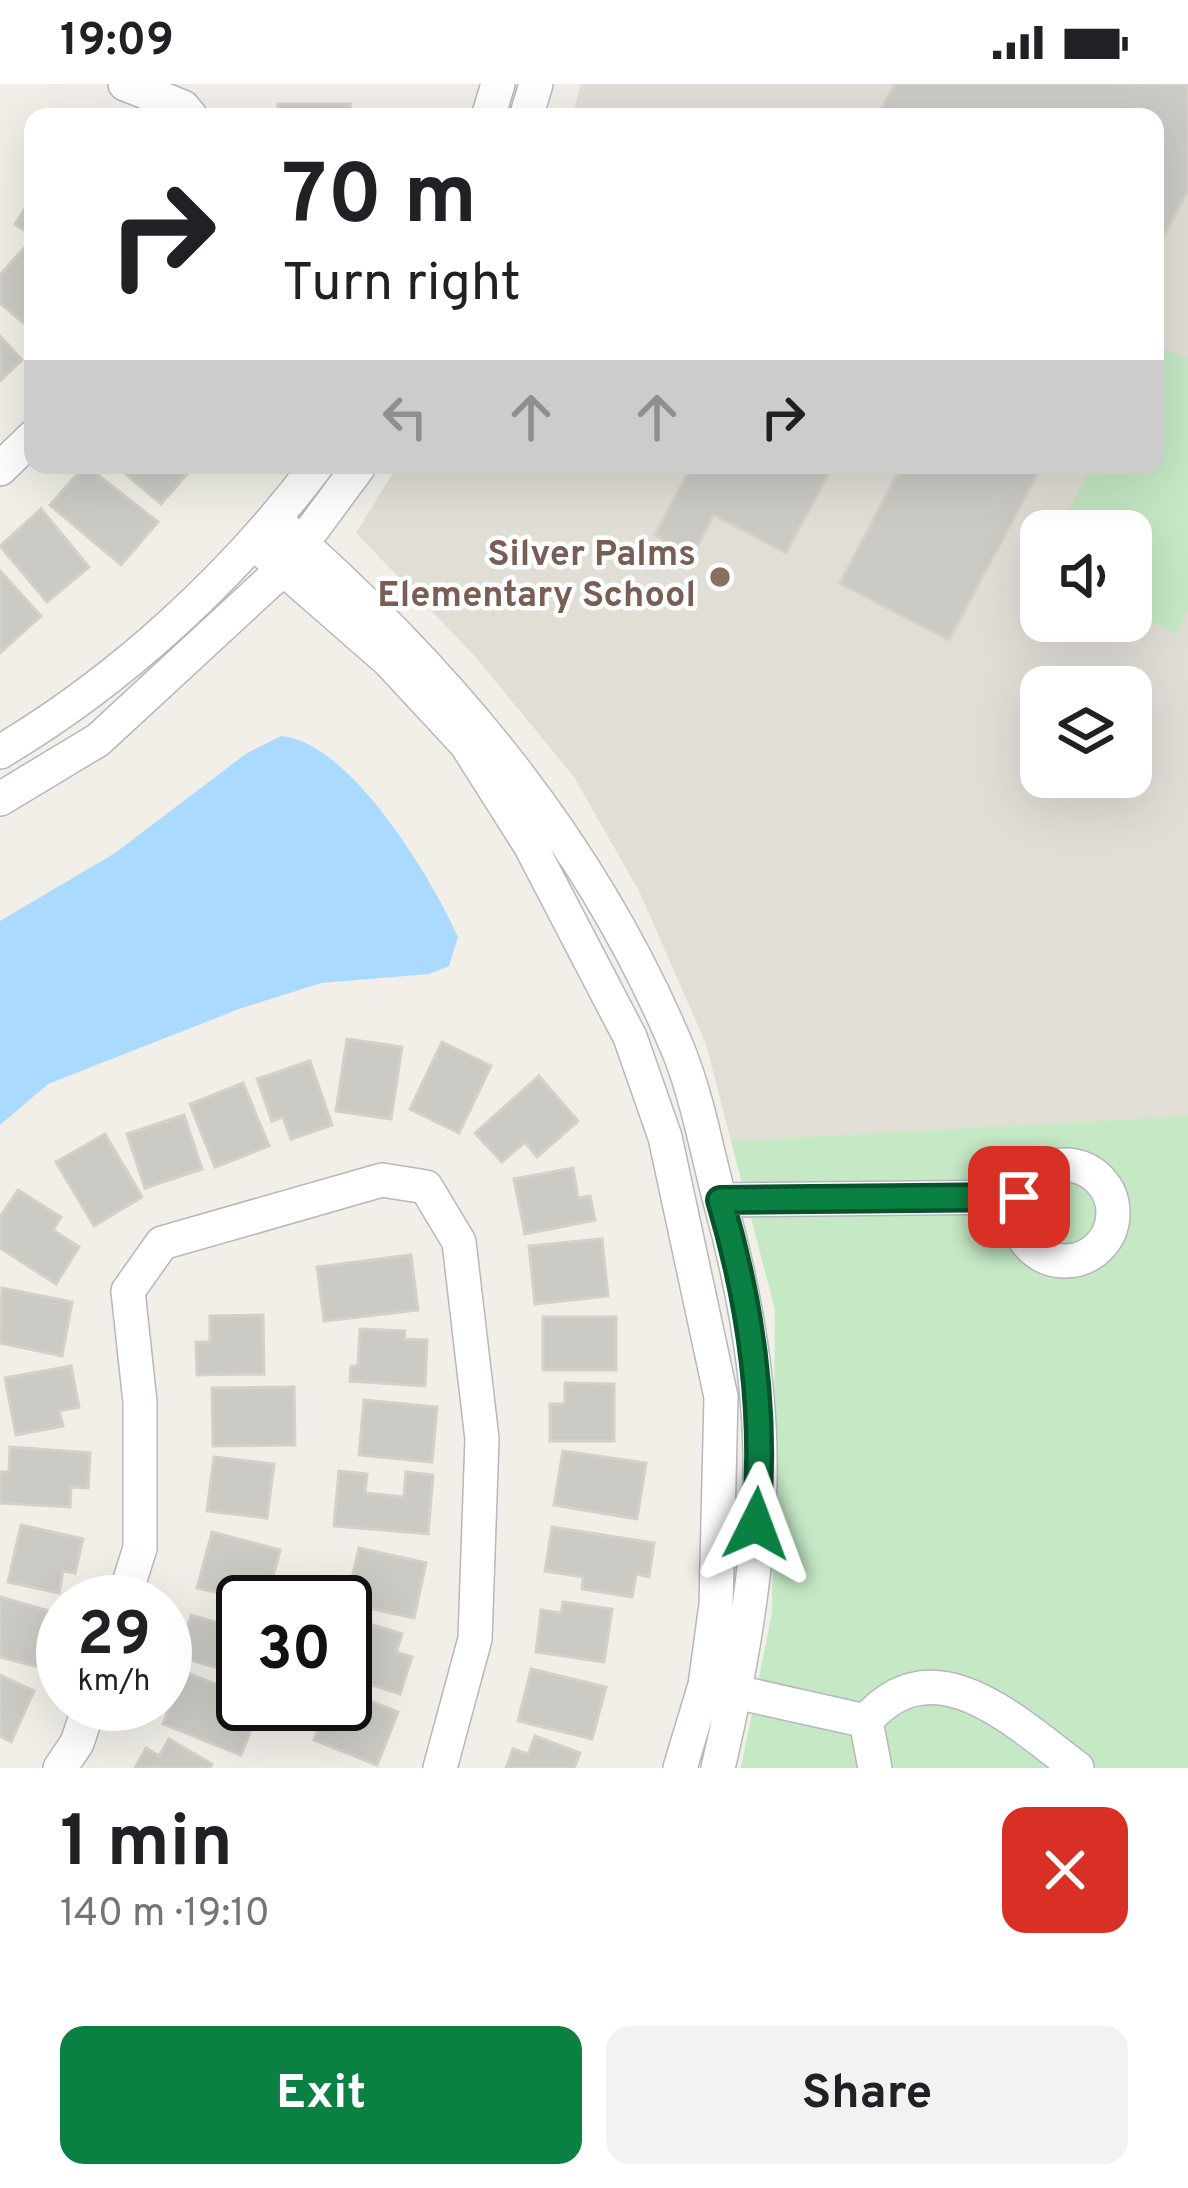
<!DOCTYPE html>
<meta charset="utf-8">
<style>
:root{--surface:#fff;--page:#f2f2f2;--text:#202124;--muted:#757577;--accent:#0b8043}
body{margin:0;font-family:Overpass,sans-serif;background:var(--page);color:var(--text);height:100vh;display:flex;flex-direction:column;font-size:45px;white-space:nowrap}
*{box-sizing:border-box;margin:0}
p{font-size:39px;color:var(--muted)}
.icon{flex:none;width:66px;height:66px;fill:none;stroke:currentColor;stroke-width:2;stroke-linecap:round;stroke-linejoin:round}
.map{position:relative;height:1684px;overflow:hidden}
.sheet{display:flex;flex-direction:column;background:var(--surface);flex:1}
.sheet>*{flex:none}
.guide{position:absolute;left:24px;top:24px;width:1140px;height:366px;border-radius:24px;box-shadow:0 12px 48px #0002;background:#fff;color:var(--text);overflow:hidden}
.tools{position:absolute;left:1020px;top:426px;display:grid;gap:24px}
.tools a{display:grid;place-items:center;width:132px;height:132px;border-radius:24px;background:var(--surface);box-shadow:0 12px 48px #0002;font-size:60px}
.speed{position:absolute;left:36px;top:1491px;display:flex;gap:24px;font-size:60px;font-weight:700;text-align:center}
.speed>*{display:grid;place-content:center;width:156px;height:156px;border-radius:50%;background:var(--surface);box-shadow:0 12px 48px #0002;line-height:1}
.speed small{font-size:30px;font-weight:400}
.speed .limit{border:6px solid #111;border-radius:18px;background:#fff;color:#111}
.pin{position:absolute;display:grid;place-items:center;width:102px;height:102px;color:#fff;margin:-51px;border-radius:24px;box-shadow:0 6px 18px #0006}
.me{position:absolute;width:132px;margin:-66px;rotate:3deg;stroke-linejoin:round;filter:drop-shadow(0 0 9px #0008)}
.turn{display:flex;align-items:center;gap:42px;height:252px;padding:0 60px;font-size:54px}
.turn .icon{width:156px;height:156px;stroke-width:2.5}
.turn b{display:block;font-size:84px;line-height:102px}
.lanes{display:flex;align-items:center;height:114px;padding:0 60px;background:#0003;justify-content:center;gap:60px;direction:ltr}
.lanes .off{opacity:.35}
.round{display:grid;place-items:center;flex:none;width:126px;height:126px;border-radius:24px;background:var(--page)}
.summary{display:flex;align-items:center;justify-content:space-between;height:204px;padding:0 60px}
h1{font-size:72px;font-weight:700;line-height:90px}
.primary-button{display:flex;gap:24px;margin-top:auto;padding:24px 60px}
.primary-button a{flex:1;height:138px;border-radius:24px;background:var(--accent);color:#fff;font-size:48px;font-weight:700;line-height:138px;text-align:center}
.primary-button a+a{background:var(--page);color:var(--text)}
.status{display:flex;justify-content:space-between;align-items:center;height:84px;padding:0 60px;background:var(--surface);direction:ltr}
.status svg{height:33px;fill:currentColor}
.map>svg:first-child{display:block}
.education{fill:#e1ded6;fill-rule:evenodd}
.green{fill:#c5e8c5}
.water{fill:#aadaff}
.building{fill:#cccac5;stroke:#d6d1c6;stroke-width:3}
.lines{fill:none;stroke-linecap:round;stroke-linejoin:round}
.minor-casing{stroke:#b5b8bc;stroke-width:36}
.minor{stroke:#fff;stroke-width:33}
.route-casing{stroke:#07532c;stroke-width:30}
.route{stroke:#0b8043;stroke-width:21}
.education-dot{fill:#8d6e63;stroke:#fff;stroke-width:4.5}
.labels{text-anchor:middle;dominant-baseline:central;stroke-width:9;stroke-linejoin:round;paint-order:stroke}
.education-label{font-size:36px;font-weight:bold;fill:#785e54;stroke:#fff;text-anchor:end}
</style>
<div class="status"><b>19:09</b><svg viewBox="0 0 49 12"><path d="M0 12V9h3v3zM5 12V6h3v6zM10 12V3h3v9zM15 12V0h3v12zM26 1h20v11H26zM47 4h2v5h-2z"/></svg></div>
<div class="map">
<svg width="1188" height="1684" viewBox="0 0 1188 1684">
<rect width="100%" height="100%" fill="#f1efe8"/>
<!-- education -->
<path class="education" d="M581,0H1188V1032L731,1057L706,960L639,807L574,693L473,570L356,449L398,381H1155V33H572ZM1041,447H1131V537H1041ZM1041,603H1131V693H1041Z"/>
<!-- green -->
<path class="green" d="M1155,259L1188,275V525L1175,550L1131,527V447H1057L1092,381H1155Z
M1188,1032V1684H741L772,1529L775,1226L731,1057Z"/>
<!-- water -->
<path class="water" d="M281,652C349,657 432,794 458,853L449,882L429,890L321,899L239,925L48,1000L0,1041V837L115,769L247,669Z"/>
<!-- building -->
<path class="building" d="M895,0H1188V106L1155,168V33H877Z
M278,20H350V33H278Z
M33,112V152L15,140Z
M24,164L33,171V247L0,219V191Z
M0,252L22,276L0,297Z
M85,381L158,438L121,481L50,421Z
M115,381H195L161,420Z
M692,381H833L786,469L714,431L692,471L655,451Z
M902,381H1042L949,556L840,499Z
M41,425L89,483L47,518L0,462Z
M0,487L41,532L0,569Z
M347,955L402,963L391,1035L336,1027Z
M442,958L491,982L459,1049L410,1025Z
M310,977L332,1041L291,1055L283,1033L272,1037L257,995Z
M539,992L578,1037L537,1073L525,1058L502,1078L475,1049Z
M243,999L269,1062L215,1083L190,1020Z
M184,1031L202,1085L145,1104L127,1050Z
M105,1050L142,1113L94,1142L56,1078Z
M573,1084L578,1114L590,1112L595,1136L525,1150L514,1095Z
M18,1106L61,1133L53,1146L79,1163L56,1200L0,1164V1133Z
M602,1155L608,1212L535,1220L529,1162Z
M411,1171L418,1226L324,1237L317,1183Z
M2,1204L72,1218L62,1272L0,1259Z
M263,1231L264,1290L197,1291L196,1258H210V1232Z
M543,1233H616V1286H543Z
M360,1245L405,1247L404,1255L427,1256L425,1302L350,1297L351,1282H358Z
M71,1282L79,1323L59,1327L63,1342L16,1351L5,1294Z
M565,1299L614,1300V1357H550V1320H565Z
M294,1303L295,1361L213,1362L212,1304Z
M364,1316L437,1323L432,1378L359,1371Z
M10,1363L90,1369L88,1404L71,1403L70,1423L0,1419V1388H9Z
M563,1367L646,1379L637,1435L554,1421Z
M214,1373L274,1380L267,1434L207,1427Z
M339,1387L367,1390L365,1409L404,1413L406,1388L433,1391L428,1450L334,1442Z
M21,1441L83,1455L75,1489L63,1487L59,1509L8,1498Z
M552,1443L654,1459L649,1493L636,1490L632,1513L582,1505L583,1493L545,1487Z
M212,1448L280,1466L266,1518L197,1504Z
M359,1464L426,1479L414,1534L346,1519Z
M0,1513L63,1531L50,1586L0,1573Z
M563,1518L612,1525L604,1578L536,1568L541,1526L561,1529Z
M223,1525L243,1531V1591L179,1573L191,1531L218,1539Z
M357,1536L402,1550L396,1568L412,1573L400,1610L345,1592Z
M172,1583L243,1611V1620H261L241,1671L163,1640L174,1612L165,1608Z
M531,1585L606,1603L592,1655L518,1637Z
M0,1591L34,1607L11,1658L0,1652Z
M345,1607L398,1628L377,1681L314,1656L328,1620H345Z
M535,1652L580,1669L574,1684H506L513,1665L528,1670Z
M169,1655L212,1680L210,1684H135L146,1664L159,1672Z"/>
<g class="lines">
<!-- minor casing -->
<g class="minor-casing">
<path id="minor" d="M125,0L183,23L191,33
M488,33L498,0
M526,33L536,0
M0,385L33,353
M275,436C446,585 592,757 679,968C698,1016 707,1068 720,1117C745,1208 762,1301 760,1396C758,1492 740,1591 718,1684
M255,460L389,577L466,660L530,761L630,953L665,1053L721,1313L716,1521L705,1601L680,1684
M0,668C121,596 232,494 317,381
M0,715L98,656L283,485L360,381
M1017 1129a48 48 0 1 1 96 0a48 48 0 1 1-96 0Z
M720,1116L1019,1113
M123,1518L140,1464V1318L128,1207L162,1159L382,1096L426,1103L459,1158L482,1355L475,1555L440,1684
M718,1604L866,1637
M866,1637C934,1558 1014,1637 1077,1684
M866,1637L875,1684
M60,1684L77,1659L90,1620"/>
</g>
<!-- minor -->
<use href="#minor" class="minor"/>
</g>
<g class="lines">
<!-- route casing -->
<g class="route-casing">
<path id="route" d="M756,1440C766,1332 751,1220 720,1116L1019,1113"/>
</g>
<!-- route -->
<use href="#route" class="route"/>
</g>
<!-- markers -->
<circle class="education-dot" cx="720" cy="493" r="12"/>
<g class="labels">
<!-- education labels -->
<g class="education-label">
<text x="696" y="472">Silver Palms<tspan x="696" dy="41">Elementary School</tspan></text>
</g>
</g>
</svg>
<div class="tools">
<a><svg class="icon" aria-label="sound" viewBox="0 0 24 24"><path d="M4 9h4l5-4v14l-5-4H4zM17 9q2 3 0 6"/></svg></a>
<a><svg class="icon" aria-label="layers" viewBox="0 0 24 24"><path d="M12 4l9 5-9 5-9-5zM3 14l9 5 9-5"/></svg></a>
</div>
<div class="speed"><div>29<small>km/h</small></div><div class="limit">30</div></div>
<div class="pin" style="left:1019px;top:1113px;background:#d93025"><svg class="icon" aria-label="arrive" viewBox="0 0 24 24"><path d="M6 21V4h12l-3 4 3 4H6"/></svg></div>
<svg class="me" style="left:756px;top:1440px" viewBox="-20 -20 40 40"><path d="M0-17L14 15 0 8-14 15z" fill="#0b8043" stroke="#fff" stroke-width="4"/></svg>
<div class="guide">
<div class="turn"><svg class="icon" aria-label="right" viewBox="0 0 24 24"><path d="M7 20v-9h11M14 6l5 5-5 5"/></svg><div><b>70 m</b>Turn right</div></div>
<div class="lanes"><svg class="icon off" aria-label="left" viewBox="0 0 24 24"><path d="M17 20v-9H6M10 6l-5 5 5 5"/></svg><svg class="icon off" aria-label="ahead" viewBox="0 0 24 24"><path d="M12 20V5M6 11l6-6 6 6"/></svg><svg class="icon off" aria-label="ahead" viewBox="0 0 24 24"><path d="M12 20V5M6 11l6-6 6 6"/></svg><svg class="icon" aria-label="right" viewBox="0 0 24 24"><path d="M7 20v-9h11M14 6l5 5-5 5"/></svg></div>
</div>
</div>
<section class="sheet">
<div class="summary"><div><h1>1 min</h1><p>140 m · 19:10</p></div><a class="round" style="background:#d93025;color:#fff"><svg class="icon" aria-label="close" viewBox="0 0 24 24"><path d="M6 6l12 12M18 6L6 18"/></svg></a></div>
<div class="primary-button"><a>Exit</a><a>Share</a></div>
</section>
